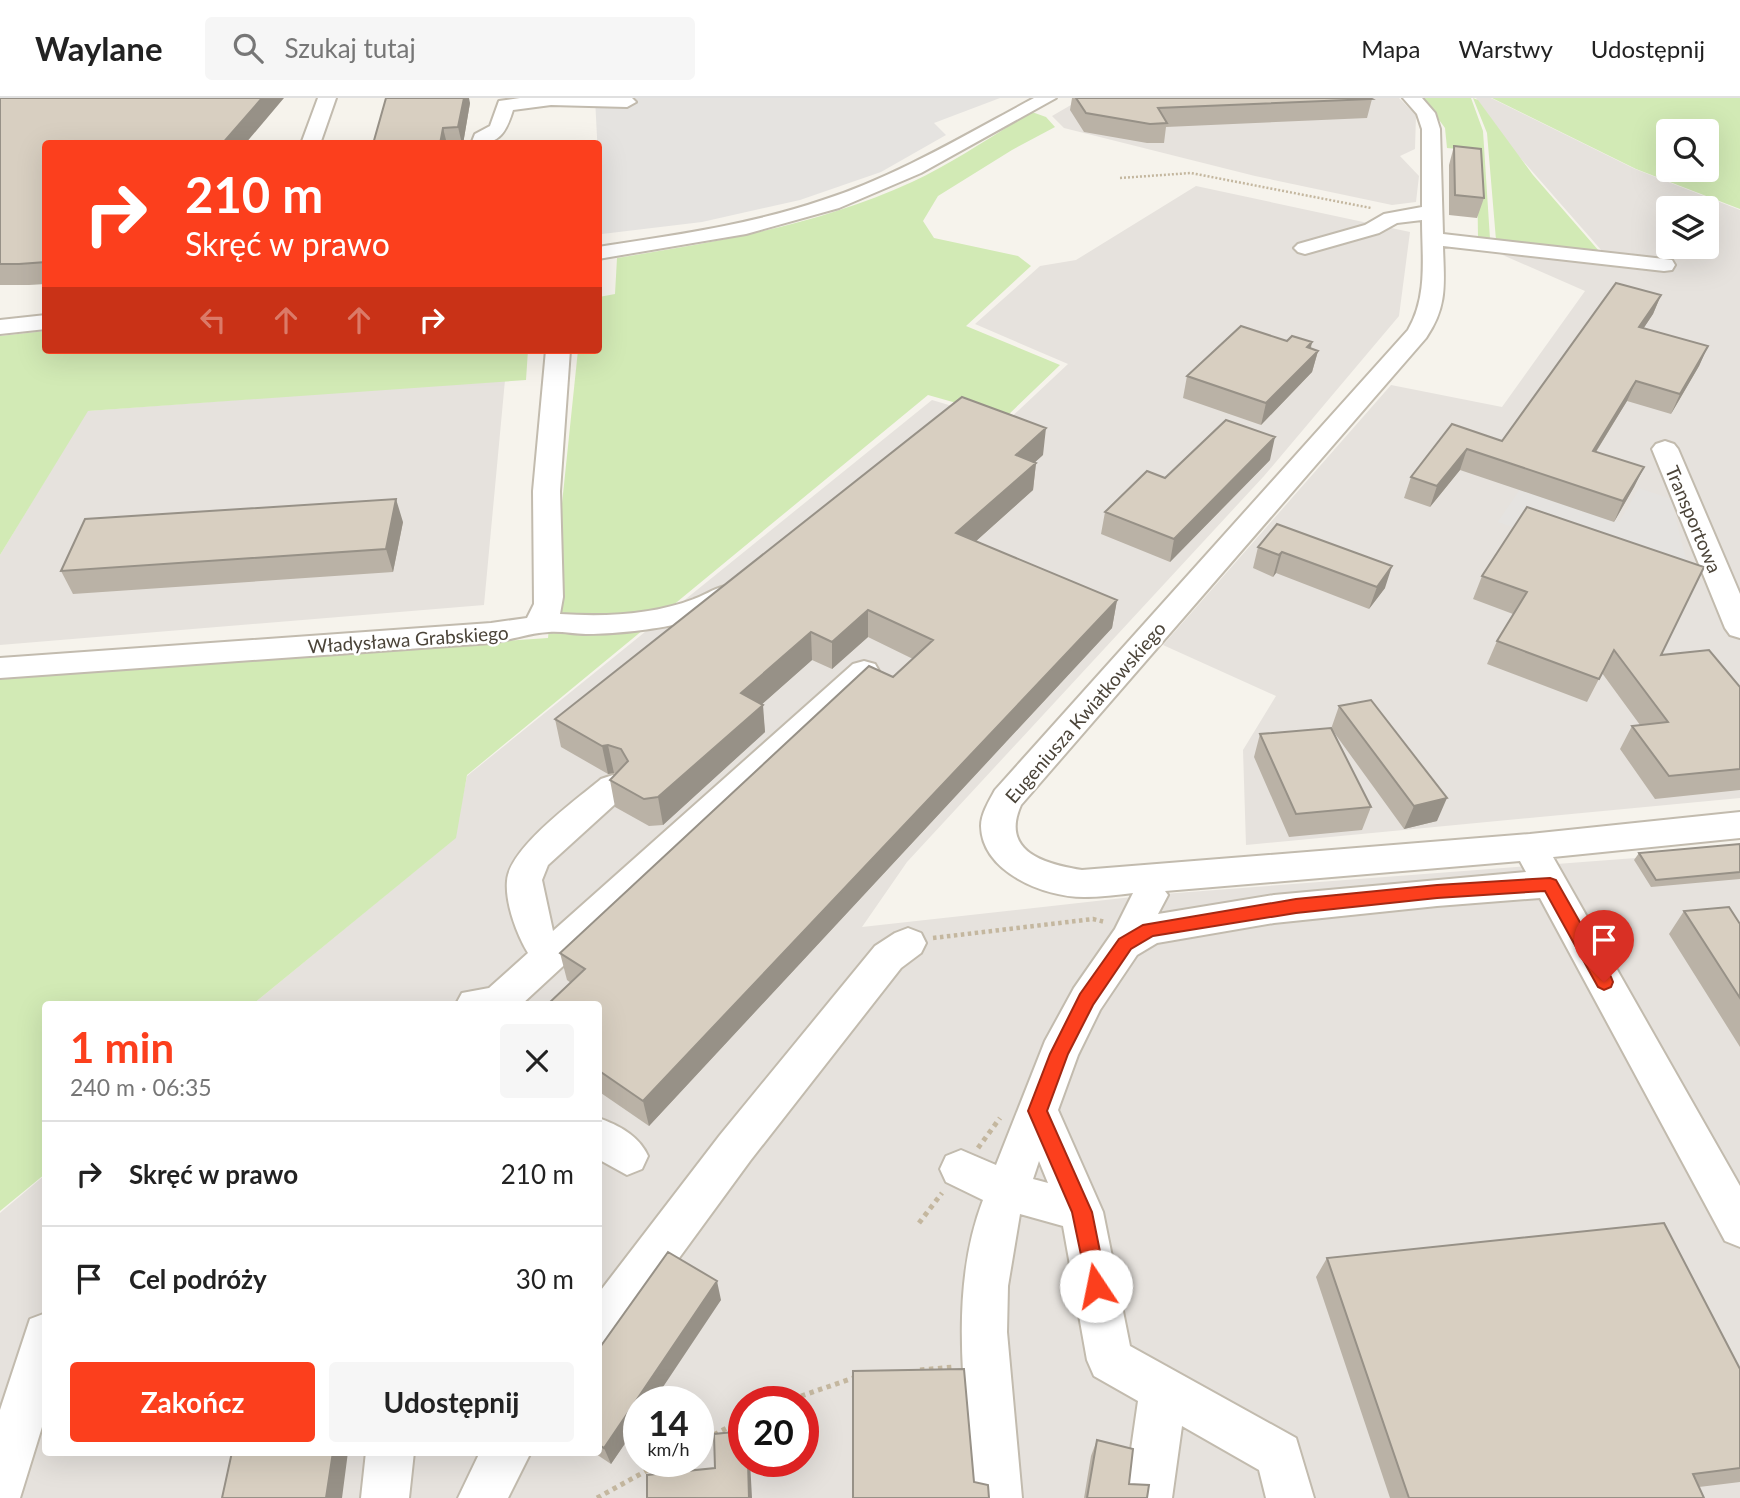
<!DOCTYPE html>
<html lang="pl">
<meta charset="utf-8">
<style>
:root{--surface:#fff;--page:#f6f6f6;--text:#222;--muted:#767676;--line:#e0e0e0;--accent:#fc3f1d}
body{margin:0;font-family:Lato,sans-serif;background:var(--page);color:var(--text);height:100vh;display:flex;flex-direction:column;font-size:26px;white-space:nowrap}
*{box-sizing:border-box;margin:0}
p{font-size:23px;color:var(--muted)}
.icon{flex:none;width:38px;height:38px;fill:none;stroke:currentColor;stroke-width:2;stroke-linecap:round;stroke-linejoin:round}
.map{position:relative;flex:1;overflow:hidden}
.details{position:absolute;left:42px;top:903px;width:560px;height:455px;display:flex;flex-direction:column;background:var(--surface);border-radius:7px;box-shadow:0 7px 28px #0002}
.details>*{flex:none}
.hud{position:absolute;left:42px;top:42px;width:560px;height:214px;border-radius:7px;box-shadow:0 7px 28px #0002;background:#fc3f1d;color:#fff;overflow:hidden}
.tools{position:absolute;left:1656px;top:21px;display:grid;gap:14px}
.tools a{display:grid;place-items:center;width:63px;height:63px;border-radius:7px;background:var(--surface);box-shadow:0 7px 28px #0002;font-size:35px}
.speed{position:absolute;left:623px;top:1288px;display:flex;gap:14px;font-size:35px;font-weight:700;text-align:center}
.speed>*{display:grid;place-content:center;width:91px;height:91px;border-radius:50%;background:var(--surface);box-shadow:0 7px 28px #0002;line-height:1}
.speed small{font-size:18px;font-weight:400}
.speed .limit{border:10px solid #d22;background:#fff;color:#111}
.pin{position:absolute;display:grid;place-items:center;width:60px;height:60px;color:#fff;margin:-72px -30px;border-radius:50% 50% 50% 0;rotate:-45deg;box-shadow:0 0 7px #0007}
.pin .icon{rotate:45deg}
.me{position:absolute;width:77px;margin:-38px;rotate:349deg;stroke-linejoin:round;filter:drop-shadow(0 0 5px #0008)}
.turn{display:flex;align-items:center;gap:24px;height:147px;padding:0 28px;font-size:32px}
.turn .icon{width:91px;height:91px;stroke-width:2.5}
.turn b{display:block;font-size:49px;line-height:60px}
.lanes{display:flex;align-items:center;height:66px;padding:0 28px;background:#0003;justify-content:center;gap:35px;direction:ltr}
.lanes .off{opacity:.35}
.round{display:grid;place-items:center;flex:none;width:74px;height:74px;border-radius:7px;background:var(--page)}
.headline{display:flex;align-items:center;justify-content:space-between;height:119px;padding:0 28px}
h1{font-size:42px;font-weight:700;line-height:52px;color:var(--accent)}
.button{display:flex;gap:14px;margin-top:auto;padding:14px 28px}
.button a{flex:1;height:80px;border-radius:7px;background:var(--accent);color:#fff;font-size:28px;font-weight:700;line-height:80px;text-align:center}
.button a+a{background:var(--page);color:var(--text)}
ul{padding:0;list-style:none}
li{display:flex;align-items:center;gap:21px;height:105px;padding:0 28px;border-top:2px solid var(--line)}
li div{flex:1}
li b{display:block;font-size:26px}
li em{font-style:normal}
header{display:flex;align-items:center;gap:42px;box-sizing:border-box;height:98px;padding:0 35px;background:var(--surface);border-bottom:2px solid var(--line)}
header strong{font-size:33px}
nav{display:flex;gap:38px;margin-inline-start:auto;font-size:24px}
.search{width:490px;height:63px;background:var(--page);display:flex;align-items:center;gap:18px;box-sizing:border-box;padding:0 24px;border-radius:7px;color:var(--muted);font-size:26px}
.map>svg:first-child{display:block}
.industrial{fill:#e6e2dd;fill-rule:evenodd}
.green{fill:#d2eab5;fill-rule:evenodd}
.parking{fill:#e5e3e0}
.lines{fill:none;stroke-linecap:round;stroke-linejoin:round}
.minor-casing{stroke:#c2bbae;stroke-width:4}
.path-far2{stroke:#c4b79f;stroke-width:2.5;stroke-dasharray:2 2;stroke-linecap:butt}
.path-far1{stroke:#c4b79f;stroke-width:4.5;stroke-dasharray:3.5 3.5;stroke-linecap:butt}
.path{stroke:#c4b79f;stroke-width:5;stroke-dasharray:4.5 4.5;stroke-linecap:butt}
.minor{fill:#fff;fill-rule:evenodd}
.wall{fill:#bab2a6}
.shaded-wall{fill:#979187}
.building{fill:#d8cfc1;stroke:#979187;stroke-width:2}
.route{fill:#fc3f1d;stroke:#a42913;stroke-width:2}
.labels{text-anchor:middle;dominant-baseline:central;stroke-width:5;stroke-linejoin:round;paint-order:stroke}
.street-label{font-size:19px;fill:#4b4439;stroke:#fff}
</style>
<header>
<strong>Waylane</strong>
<div class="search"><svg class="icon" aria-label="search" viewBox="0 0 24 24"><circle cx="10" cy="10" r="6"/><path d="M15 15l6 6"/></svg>Szukaj tutaj</div>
<nav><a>Mapa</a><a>Warstwy</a><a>Udostępnij</a></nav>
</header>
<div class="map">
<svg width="1740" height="1400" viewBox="0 0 1740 1400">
<rect width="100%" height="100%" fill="#f6f3ec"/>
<!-- industrial -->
<path class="industrial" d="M1083,0H1399L1416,17L1415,51L1400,58L1419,78L1416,104L1392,107L1255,78L1064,30L1052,18Z
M1476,0H1491L1635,71L1740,112V700L1246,747L1243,652L1276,598L1163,547L1391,287L1502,309L1585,193L1489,151L1602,153L1516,55ZM1668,110H1706V149H1668Z
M1196,88L1410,134L1399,218L1264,378L907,764L862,829L1150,797L1740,752V1400H0V1115L45,1077L46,1354H598V906H253L454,741L467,678L932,302L1006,324L1068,266L975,226L1040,168L1076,162ZM639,1304H698V1363H639ZM744,1304H803V1363H744Z
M505,282L484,507L0,547V457L87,313Z"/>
<!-- green -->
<path class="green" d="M1423,0H1471L1483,33L1490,141L1478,140L1477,70L1469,52L1447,50L1445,30Z
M1473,0L1478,2L1533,77L1599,153L1496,142L1487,35Z
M1492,0H1740V111L1636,71ZM1668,33H1706V72H1668Z
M1032,14L1046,19L1055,29L1012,52L938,98L923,123L934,140L1018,158L1031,168L966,228L1060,267L1006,319L928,297L467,677L456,740L253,906H46L45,1076L0,1113V578L548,540L578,252H598L599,199L615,196L617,160C718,144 818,127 912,84C953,65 993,37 1032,14Z
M45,233L46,252H528L526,282L88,313L0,457V238Z"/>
<!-- parking -->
<path class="parking" d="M595,0H1000L934,25L946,37L881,74L800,102L702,124L602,136Z
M1639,390L1671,401L1694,493L1498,424L1520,391L1619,424Z"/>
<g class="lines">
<!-- minor casing -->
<g class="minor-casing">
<path id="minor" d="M318,0H336L320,46H301Z
M520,0H632L636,4L627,9L551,7L513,12C505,38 498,46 471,46L475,36L490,28L499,3Z
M1034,0H1056L921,75L839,110L746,136L598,161V149C674,137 750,127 823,102C897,78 965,37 1034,0Z
M1403,0H1422L1435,15L1440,31L1443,136L1664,161L1672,162L1675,167L1672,172L1664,173L1443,148C1444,185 1448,208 1426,240L1021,707C1000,754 1045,766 1082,772L1530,736L1740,714V740L1553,759L1740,1088V1149L1725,1143L1540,800L1437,808L1274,825L1157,845L1137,857L1100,912L1078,957L1058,1012L1103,1114L1130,1248L1296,1340L1314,1400H1266L1259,1372L1182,1328L1172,1400H1124L1138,1303L1094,1278L1087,1262L1063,1128L1020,1116L1008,1188L1007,1234L1022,1400H974C966,1302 947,1196 983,1102L946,1084L940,1071L946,1058L961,1052L996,1067L1045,943L1074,890L1115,831L1133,795C1117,797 1100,799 1084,799C1044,799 982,774 981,728C981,716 989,703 995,692L1408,232C1428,198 1422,159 1422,122L1397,125L1379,135L1305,156L1298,154L1294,150L1298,146L1365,127L1384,116L1422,109V31L1417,16ZM1520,763L1526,774L1274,797L1158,816L1168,797L1165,793ZM1039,1063L1048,1085L1033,1081Z
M46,217V231L0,236V222Z
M546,252H570L560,393L563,499L560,516C605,519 652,517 694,501C711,495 721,484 739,489L743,495C722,527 623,536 586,536C574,536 561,533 549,534C530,535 510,542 491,545L0,580V560L491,525L527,520L534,506L533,393Z
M1665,343L1674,346L1678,351L1740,496V540L1730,537L1725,530L1652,351L1656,346Z
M864,563L875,566L879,573L875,580L522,906H456L462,895L489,890L528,855C517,837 505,805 507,783C509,750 576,702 601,681L613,677L625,681L630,689L625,697L548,767L542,782L553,833L853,566Z
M908,830L921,835L926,845L921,855L901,870L750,1063L614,1249L598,1255V1196L720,1037L875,848L895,835Z
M598,1020C619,1027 639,1038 648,1058L642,1071L627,1077L598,1061Z
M46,1215V1316L20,1400H0V1312L30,1221Z
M366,1354H414L409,1400H361Z
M480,1354H531L508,1400H458Z"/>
</g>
<!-- path-far2 -->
<path class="path-far2" d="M1120,80L1191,75L1371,110"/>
<!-- path-far1 -->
<path class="path-far1" d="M933,840L1093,821L1105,824"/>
<!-- path -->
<path class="path" d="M978,1050L1000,1020
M919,1125L942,1095
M920,1272L953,1269
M784,1304L859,1278
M698,1345L744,1321
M597,1400L664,1363"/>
<!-- minor -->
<use href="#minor" class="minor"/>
</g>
<!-- wall -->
<path class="wall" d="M0,0L46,46V186L29,187H0Z
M1072,0H1370L1372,1L1367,20L1166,29L1164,45H1147L1084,34L1070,12Z
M470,5L463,46H373Z
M1454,48L1484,100L1477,120L1449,117V67Z
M1661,197L1653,216L1643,231L1708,248L1699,268L1671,316L1627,303L1596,354L1644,369L1634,389L1614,424L1460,372L1430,409L1404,400L1411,379L1452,326L1502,343Z
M1287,243L1312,244L1311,250L1318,253L1312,274L1261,327L1183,300L1187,278Z
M1043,357L1035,364L1036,365L1033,392L976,443L1117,502L1112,530L649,1028L598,993V906L567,882L560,855L893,579L913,561L868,539L832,571L812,562L762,606L765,634L663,727L649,728L615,709L610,682L616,675H614L608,676L561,649L555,621Z
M1270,362L1170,464L1101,436L1105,414L1165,380Z
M1527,409L1661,557L1740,589V692L1655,701L1620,651L1632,628L1640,627L1602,575L1587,604L1487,566L1497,543L1513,516L1473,501L1482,478Z
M403,424L393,474L73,496L61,473Z
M1277,426L1385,490L1369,511L1276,475L1273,479L1253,470L1258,449Z
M1339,608L1437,723L1404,731L1333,633L1371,709L1362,732L1289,739L1254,659L1260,636L1331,631Z
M1740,746V781L1651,789L1634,762L1639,755Z
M1684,813L1740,826V949L1669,836Z
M1327,1160L1740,1271V1384L1699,1389L1704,1400H1390L1316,1179Z
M721,1202L639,1304V1325L611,1366L593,1354H598V1252Z
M1097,1342L1129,1386L1147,1400H1084L1091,1358Z"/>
<!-- shaded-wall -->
<path class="shaded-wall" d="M262,0H284L245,46H222Z
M464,0H469L470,5L463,46H462L458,29Z
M443,30L447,46H440Z
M1661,197L1653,216L1631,249L1639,229Z
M1312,244L1307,263L1318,253L1312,274L1261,327L1266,305L1307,249Z
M1708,248L1699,268L1671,316L1680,296Z
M1636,283L1627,303L1584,373L1593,353Z
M1046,330L1043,357L1013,384L1016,357Z
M1275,339L1270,362L1170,464L1174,441Z
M1467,351L1460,372L1430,409L1437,388Z
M1036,365L1033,392L955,462L956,435Z
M1644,369L1634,389L1614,424L1623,403Z
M396,401L403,424L393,474L386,451Z
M1282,454L1276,475L1273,479L1279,457Z
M1392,468L1385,490L1369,511L1377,489Z
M1117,502L1112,530L649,1028L643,1003Z
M868,512V539L832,571V544Z
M811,534L812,562L743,623L741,595Z
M763,607L765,634L663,727L658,699Z
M608,647L614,675L608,676L602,648Z
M1447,700L1437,723L1404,731L1414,708Z
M717,1183L721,1202L653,1304H639V1325L611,1366L604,1350Z
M333,1354H348L342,1400H326Z
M748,1363H750L752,1400H749Z"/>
<!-- building -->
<path class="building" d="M0,0H262L222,46H46V164L19,166H0Z
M386,0H464L458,29L443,30L440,46H373Z
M1076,0H1370L1372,1L1158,10L1167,25L1150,26L1086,15Z
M1454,48L1481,51L1484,100L1455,97Z
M1616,185L1661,197L1639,229L1708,248L1680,296L1636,283L1593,353L1644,369L1623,403L1467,351L1437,388L1411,379L1452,326L1502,343Z
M1241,228L1287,243L1292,238L1312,244L1307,249L1318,253L1266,305L1187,278Z
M962,299L1046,330L1016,357L1036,365L956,435L1117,502L643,1003L598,972V906H548L585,871L560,855L869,568L893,579L933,542L868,512L832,544L811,534L741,595L763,607L658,699L644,701L610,682L628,663L621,651L608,647L602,648L555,621Z
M1226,322L1275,339L1174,441L1105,414L1147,373L1165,380Z
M396,401L386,451L61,473L85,421Z
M1527,409L1704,469L1661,557L1709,552L1740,589V671L1669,678L1632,628L1668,624L1614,552L1599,581L1497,543L1527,494L1482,478Z
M1277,426L1392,468L1377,489L1282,454L1279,457L1258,449Z
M1371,602L1447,700L1414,708L1339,608Z
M1331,630L1371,709L1296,716L1260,636Z
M1740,746V774L1656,782L1639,755Z
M1729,809L1740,826V900L1684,813Z
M1664,1125L1740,1271V1370L1693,1376L1704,1400H1409L1327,1160Z
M668,1154L717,1183L604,1350L598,1346V1252Z
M964,1271L974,1384L988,1387L989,1400H853V1273Z
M744,1333V1363H748L749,1400H647V1377L715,1370L714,1336Z
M1097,1342L1133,1351L1129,1386L1149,1387L1147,1400H1087Z
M232,1354H333L326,1400H222Z"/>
<!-- route -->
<path class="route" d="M1550,780L1556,782L1611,879L1613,884L1611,889L1604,892L1598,889L1545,793L1437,800L1296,815L1153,838L1131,851L1093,907L1068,956L1047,1013L1092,1114L1107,1188L1103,1195L1096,1198L1089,1195L1072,1114L1028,1013L1050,956L1080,896L1119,841L1143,827L1296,801L1437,787Z"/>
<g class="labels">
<!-- street labels -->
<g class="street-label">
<text transform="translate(1694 421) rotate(67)">Transportowa</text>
<text transform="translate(408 541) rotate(-4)">Władysława Grabskiego</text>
<text transform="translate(1085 614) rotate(-49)">Eugeniusza Kwiatkowskiego</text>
</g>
</g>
</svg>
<div class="tools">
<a><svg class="icon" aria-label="search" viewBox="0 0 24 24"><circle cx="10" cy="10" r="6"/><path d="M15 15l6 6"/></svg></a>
<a><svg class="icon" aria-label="layers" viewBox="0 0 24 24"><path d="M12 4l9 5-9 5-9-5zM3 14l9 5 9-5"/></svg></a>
</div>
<div class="speed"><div>14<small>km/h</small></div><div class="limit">20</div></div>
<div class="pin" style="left:1604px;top:884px;background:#d93025"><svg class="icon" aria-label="arrive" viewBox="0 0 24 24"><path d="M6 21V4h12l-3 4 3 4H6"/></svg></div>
<svg class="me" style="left:1096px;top:1188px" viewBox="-20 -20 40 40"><circle r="19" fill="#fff"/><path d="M0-13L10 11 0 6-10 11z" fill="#fc3f1d"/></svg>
<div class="hud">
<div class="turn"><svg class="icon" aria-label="right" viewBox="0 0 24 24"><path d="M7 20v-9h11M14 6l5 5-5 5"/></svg><div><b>210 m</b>Skręć w prawo</div></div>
<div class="lanes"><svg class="icon off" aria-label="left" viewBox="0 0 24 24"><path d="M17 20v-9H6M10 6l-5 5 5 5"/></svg><svg class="icon off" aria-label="ahead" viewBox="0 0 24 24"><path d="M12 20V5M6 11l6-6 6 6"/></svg><svg class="icon off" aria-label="ahead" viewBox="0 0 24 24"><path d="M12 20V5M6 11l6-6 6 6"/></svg><svg class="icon" aria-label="right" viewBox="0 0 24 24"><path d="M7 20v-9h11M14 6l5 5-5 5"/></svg></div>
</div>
<section class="details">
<div class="headline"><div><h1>1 min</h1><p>240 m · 06:35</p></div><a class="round"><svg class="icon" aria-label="close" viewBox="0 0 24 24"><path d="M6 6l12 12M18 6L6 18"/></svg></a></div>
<ul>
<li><svg class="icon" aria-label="right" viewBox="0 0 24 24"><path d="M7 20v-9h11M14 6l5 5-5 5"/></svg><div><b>Skręć w prawo</b></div><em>210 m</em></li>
<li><svg class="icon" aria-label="arrive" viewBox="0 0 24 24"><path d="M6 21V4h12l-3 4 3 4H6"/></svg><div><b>Cel podróży</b></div><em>30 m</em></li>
</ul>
<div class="button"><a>Zakończ</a><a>Udostępnij</a></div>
</section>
</div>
